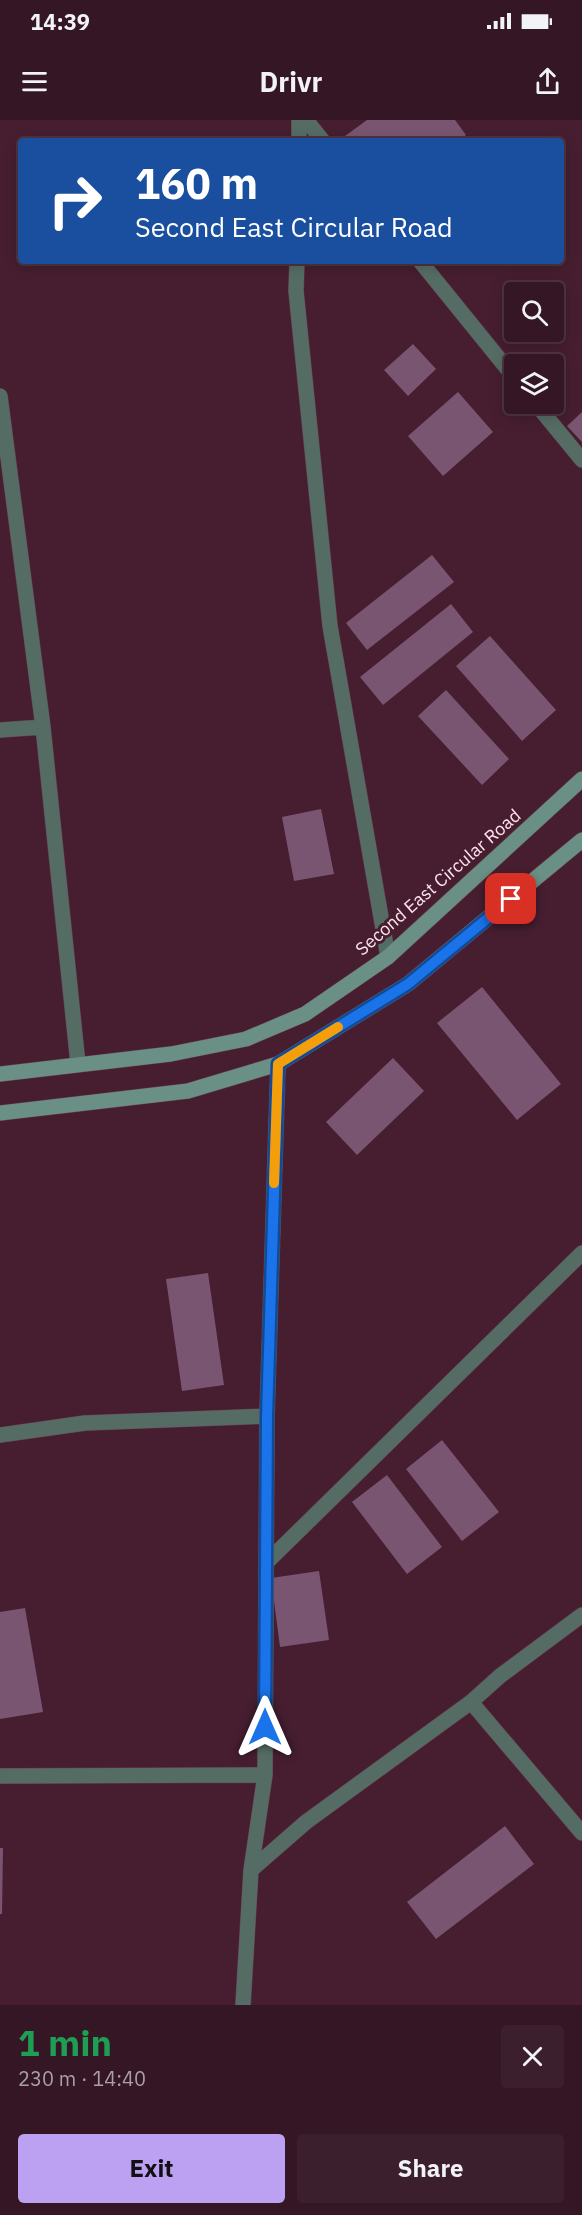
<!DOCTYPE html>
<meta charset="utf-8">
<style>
:root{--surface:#341624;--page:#3c1f2c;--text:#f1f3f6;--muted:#a99fa6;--line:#4e3541;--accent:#bca0f2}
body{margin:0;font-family:"IBM Plex Sans",sans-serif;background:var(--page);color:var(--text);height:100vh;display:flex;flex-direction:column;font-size:22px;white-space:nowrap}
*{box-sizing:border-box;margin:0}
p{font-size:20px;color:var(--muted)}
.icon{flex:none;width:33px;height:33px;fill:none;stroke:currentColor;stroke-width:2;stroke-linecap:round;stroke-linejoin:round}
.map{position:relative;height:1885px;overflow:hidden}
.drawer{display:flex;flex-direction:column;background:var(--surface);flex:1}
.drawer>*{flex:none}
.banner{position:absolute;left:18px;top:18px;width:546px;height:126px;border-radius:6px;box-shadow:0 3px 15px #0003,0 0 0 2px var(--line);background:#1a4fa0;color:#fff;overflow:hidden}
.fabs{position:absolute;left:504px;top:162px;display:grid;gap:12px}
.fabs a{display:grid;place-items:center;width:60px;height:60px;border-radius:6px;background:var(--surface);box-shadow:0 3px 15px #0003,0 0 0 2px var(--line);font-size:30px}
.pin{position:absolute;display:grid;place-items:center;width:51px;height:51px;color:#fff;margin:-26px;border-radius:12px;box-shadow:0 3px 9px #0006}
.me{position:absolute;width:66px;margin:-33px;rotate:0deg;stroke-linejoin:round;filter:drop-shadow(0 0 4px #0008)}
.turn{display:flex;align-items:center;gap:21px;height:126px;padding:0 18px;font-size:27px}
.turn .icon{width:78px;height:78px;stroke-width:2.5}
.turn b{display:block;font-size:42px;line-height:51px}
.round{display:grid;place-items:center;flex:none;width:63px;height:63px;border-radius:6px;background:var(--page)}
.head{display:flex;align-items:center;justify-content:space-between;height:102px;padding:0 18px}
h1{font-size:36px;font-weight:700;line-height:45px;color:#1e9e55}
.action{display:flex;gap:12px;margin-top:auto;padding:12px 18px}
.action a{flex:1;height:69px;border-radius:6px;background:var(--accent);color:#111;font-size:24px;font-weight:700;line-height:69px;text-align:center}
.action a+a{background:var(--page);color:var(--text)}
.status{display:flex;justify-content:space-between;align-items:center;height:42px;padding:0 30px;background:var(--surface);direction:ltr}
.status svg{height:16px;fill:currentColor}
header{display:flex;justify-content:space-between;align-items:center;height:78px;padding:0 18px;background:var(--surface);font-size:27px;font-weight:700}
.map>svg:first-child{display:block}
.building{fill:#7a5572}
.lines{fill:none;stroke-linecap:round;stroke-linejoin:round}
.street-casing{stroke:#633d4e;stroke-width:16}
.secondary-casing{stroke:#633d4e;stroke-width:16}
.street{stroke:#556c65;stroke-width:15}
.secondary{stroke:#6a8f84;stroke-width:15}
.route-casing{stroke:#114b97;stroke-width:15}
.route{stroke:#1a73e8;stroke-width:10}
.slow{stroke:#f59e0b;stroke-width:10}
.labels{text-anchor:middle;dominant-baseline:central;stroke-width:6;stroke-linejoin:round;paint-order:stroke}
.street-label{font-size:18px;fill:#fee2ec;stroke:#461e30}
</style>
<div class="status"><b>14:39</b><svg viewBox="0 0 49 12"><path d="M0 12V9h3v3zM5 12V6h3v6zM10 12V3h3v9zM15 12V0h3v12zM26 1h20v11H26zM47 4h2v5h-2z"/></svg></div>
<header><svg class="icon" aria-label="menu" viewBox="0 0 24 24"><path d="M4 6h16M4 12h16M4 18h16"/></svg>Drivr<svg class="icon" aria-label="share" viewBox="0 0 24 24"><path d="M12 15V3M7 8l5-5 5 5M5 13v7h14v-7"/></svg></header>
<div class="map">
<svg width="582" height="1885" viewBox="0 0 582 1885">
<rect width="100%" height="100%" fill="#461e30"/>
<!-- building -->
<path class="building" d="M367,0H455L466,15L457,21H349L345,16Z
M413,224L436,249L408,276L384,250Z
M458,272L493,312L443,356L408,316Z
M582,292V322L567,306Z
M432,435L454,462L367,530L346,503Z
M451,484L473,512L383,585L360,557Z
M490,516L556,590L522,621L456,546Z
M446,570L509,639L482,665L418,596Z
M321,689L334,754L294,761L282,697Z
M482,867L561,964L517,1000L437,903Z
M393,938L424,971L357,1035L326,1002Z
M208,1153L224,1265L182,1271L166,1159Z
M442,1320L499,1392L462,1421L406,1349Z
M387,1355L442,1427L407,1454L352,1382Z
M319,1451L329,1520L280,1527L271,1458Z
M25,1488L43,1592L0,1599V1492Z
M505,1706L534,1744L436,1819L407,1782Z
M0,1728H3L2,1794H0Z"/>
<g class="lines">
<!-- street casing -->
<g class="street-casing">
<path id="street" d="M306,0L323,21
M299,21V0
M297,141L296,171L330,506L388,837
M420,141L514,257
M0,276L43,607L78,944
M536,284L582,340
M0,610L43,607
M0,1315L85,1303L267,1296
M267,1442L582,1133
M471,1582L582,1713
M0,1656L265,1655
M251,1750L306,1702L471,1582L500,1556L582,1495
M243,1885L251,1750L265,1655L267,1296L278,944"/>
</g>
<!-- secondary casing -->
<g class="secondary-casing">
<path id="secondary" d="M0,954L171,934L246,919L305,894L388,837L582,659
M0,993L188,971L278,944L408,864L582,720"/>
</g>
<!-- street -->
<use href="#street" class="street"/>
<!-- secondary -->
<use href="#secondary" class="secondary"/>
</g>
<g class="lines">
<!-- route casing -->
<g class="route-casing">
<path id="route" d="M265,1607L267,1296L278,944L408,864L511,779"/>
</g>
<!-- route -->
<use href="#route" class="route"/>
<!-- slow -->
<path class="slow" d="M274,1063L278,944L338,907"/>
</g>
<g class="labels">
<!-- street labels -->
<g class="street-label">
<text transform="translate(438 762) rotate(-41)">Second East Circular Road</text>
</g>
</g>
</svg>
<div class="fabs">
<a><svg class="icon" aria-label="search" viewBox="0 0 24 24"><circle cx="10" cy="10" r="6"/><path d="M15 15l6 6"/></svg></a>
<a><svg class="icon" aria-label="layers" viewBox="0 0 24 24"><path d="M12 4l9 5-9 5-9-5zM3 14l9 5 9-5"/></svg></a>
</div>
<div class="pin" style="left:511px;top:779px;background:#d93025"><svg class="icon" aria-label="arrive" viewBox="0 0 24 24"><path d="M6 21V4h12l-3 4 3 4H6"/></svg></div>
<svg class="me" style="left:265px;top:1607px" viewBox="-20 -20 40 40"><path d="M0-17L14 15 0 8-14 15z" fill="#1a73e8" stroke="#fff" stroke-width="4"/></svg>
<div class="banner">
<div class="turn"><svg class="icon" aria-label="right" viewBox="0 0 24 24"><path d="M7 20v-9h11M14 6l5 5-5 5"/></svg><div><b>160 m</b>Second East Circular Road</div></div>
</div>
</div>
<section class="drawer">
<div class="head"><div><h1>1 min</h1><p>230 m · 14:40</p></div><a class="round"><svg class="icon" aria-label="close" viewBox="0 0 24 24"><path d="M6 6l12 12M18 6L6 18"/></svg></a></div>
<div class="action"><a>Exit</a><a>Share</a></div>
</section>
